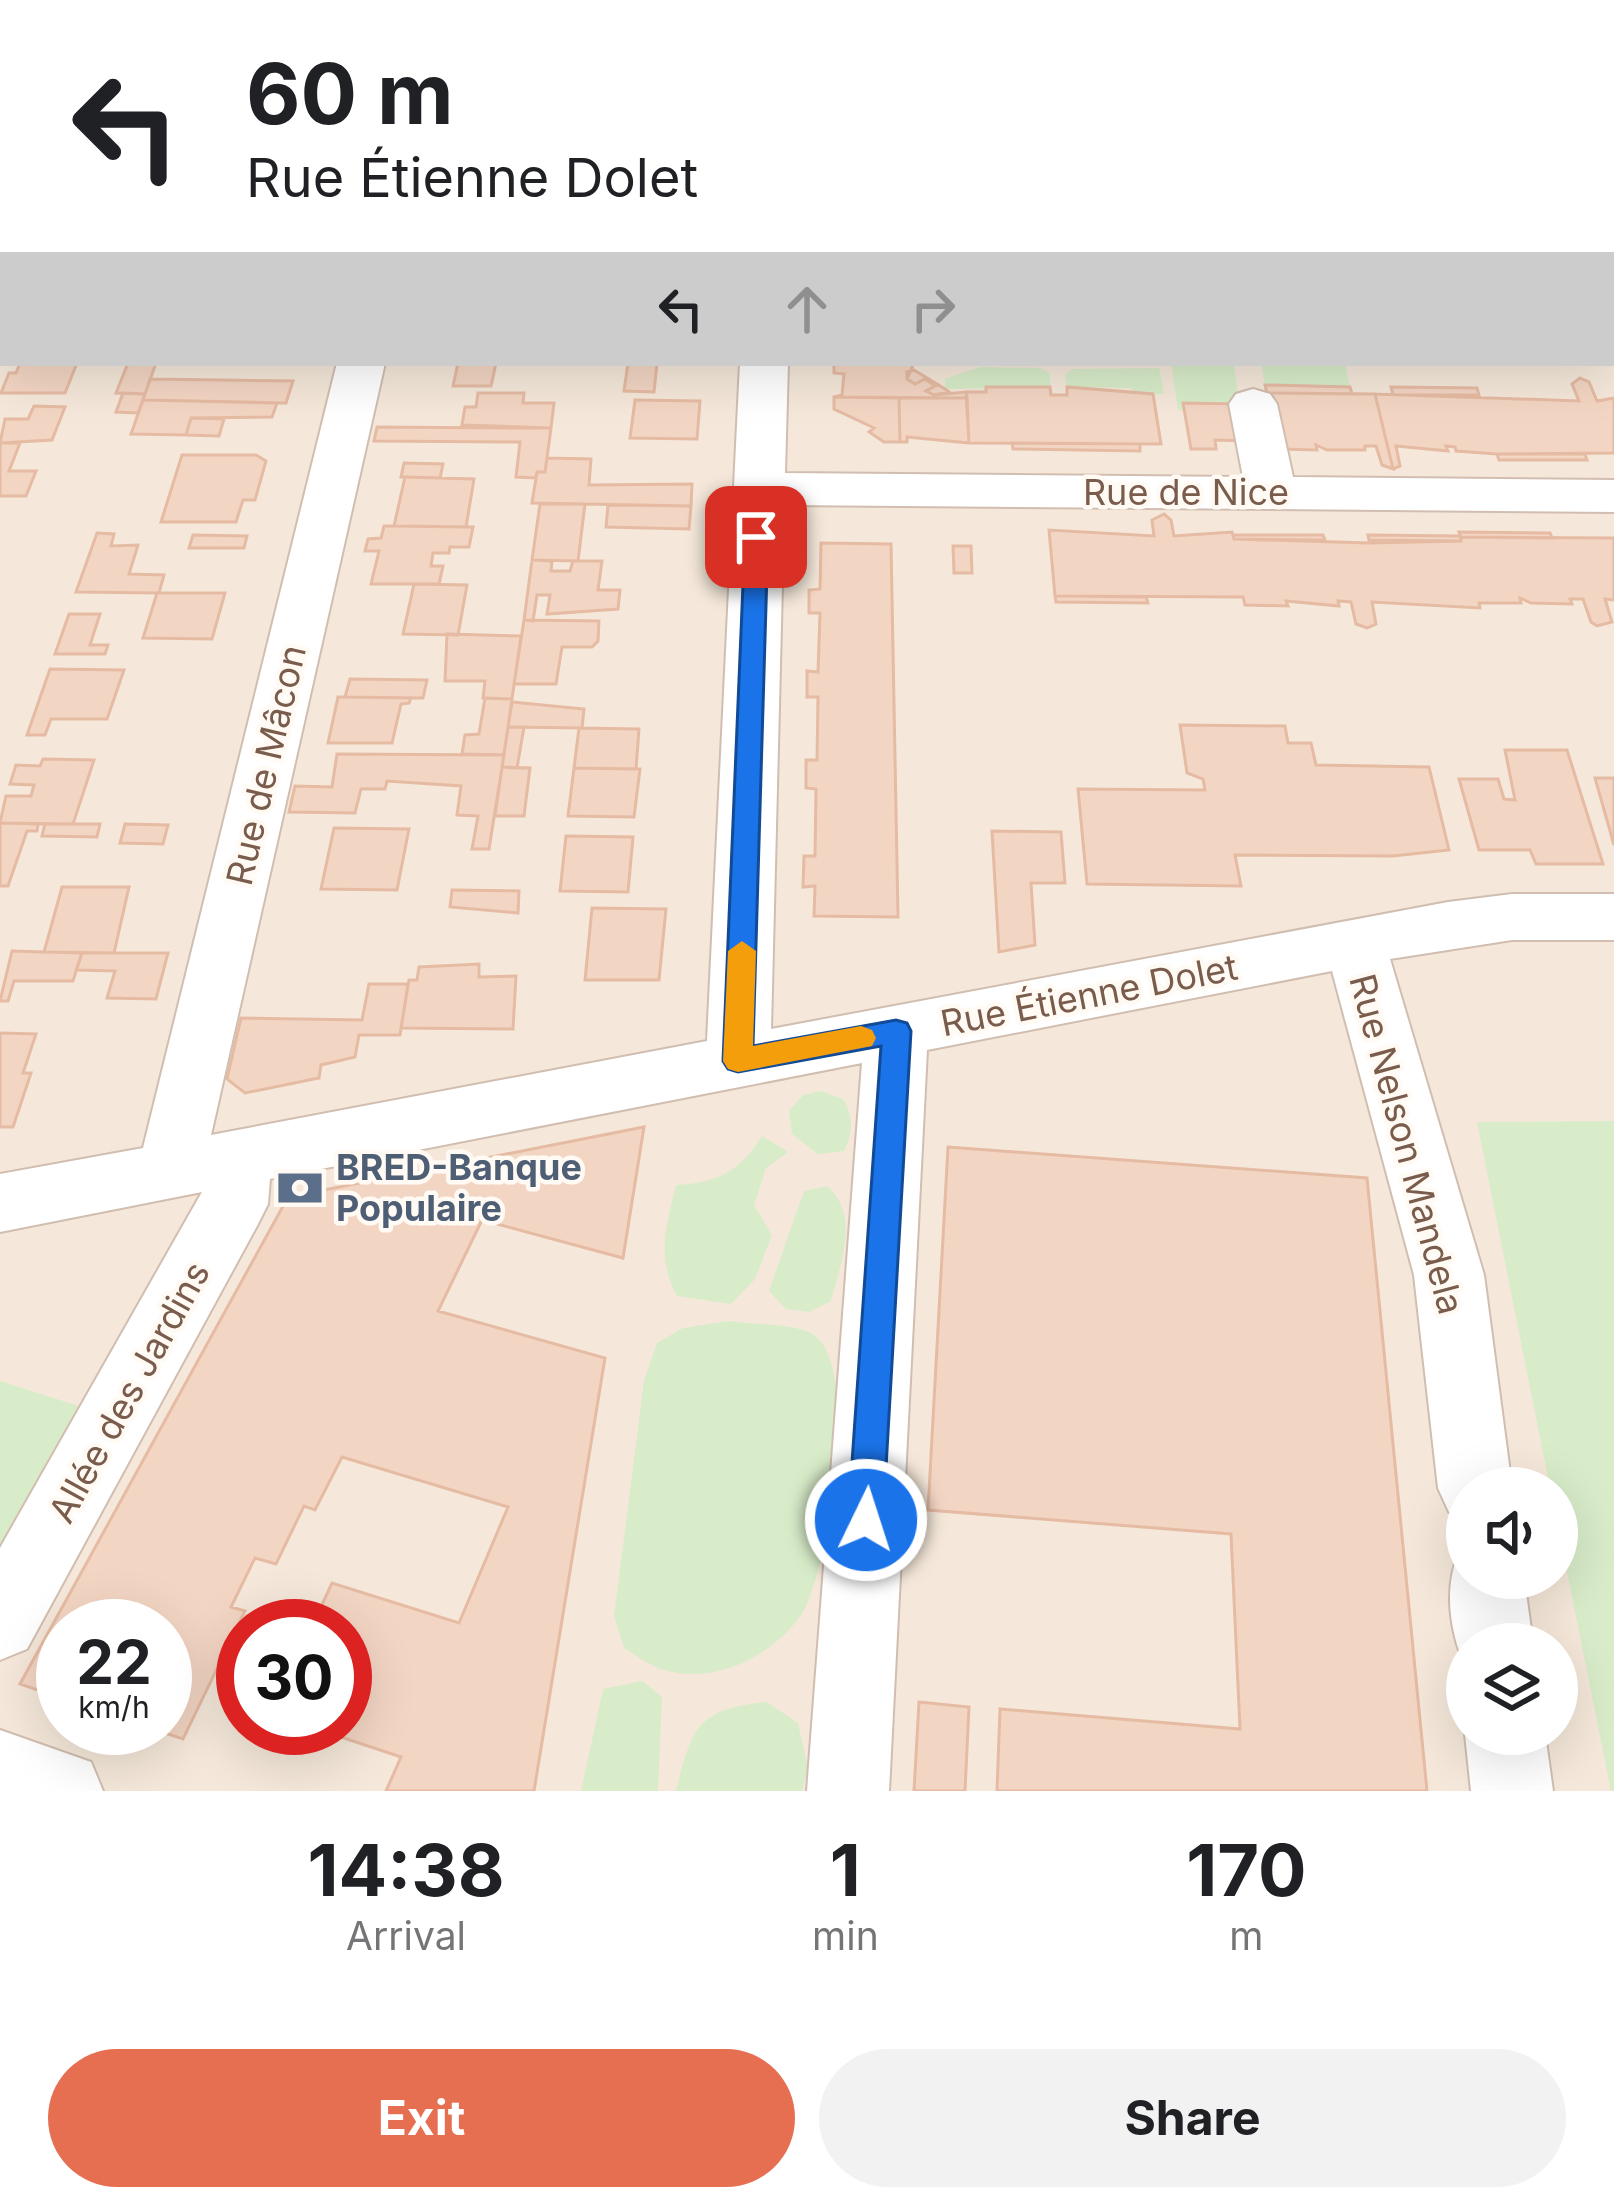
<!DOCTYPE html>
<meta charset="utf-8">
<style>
:root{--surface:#fff;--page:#f2f2f2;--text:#202124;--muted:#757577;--accent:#e76f51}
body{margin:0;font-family:Inter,sans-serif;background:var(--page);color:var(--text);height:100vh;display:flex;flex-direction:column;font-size:45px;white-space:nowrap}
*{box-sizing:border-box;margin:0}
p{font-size:39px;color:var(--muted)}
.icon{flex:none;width:66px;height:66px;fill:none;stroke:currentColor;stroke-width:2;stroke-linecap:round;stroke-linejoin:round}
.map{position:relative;height:1791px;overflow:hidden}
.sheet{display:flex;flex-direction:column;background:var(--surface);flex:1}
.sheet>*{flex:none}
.guide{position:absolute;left:0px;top:0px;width:1614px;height:366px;box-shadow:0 12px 48px #0002;background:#fff;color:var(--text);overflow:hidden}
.tools{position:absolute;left:1446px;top:1467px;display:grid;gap:24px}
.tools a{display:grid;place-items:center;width:132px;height:132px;border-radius:50%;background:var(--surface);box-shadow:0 12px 48px #0002;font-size:60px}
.speed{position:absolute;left:36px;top:1599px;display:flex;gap:24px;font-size:60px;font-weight:700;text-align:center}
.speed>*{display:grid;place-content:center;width:156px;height:156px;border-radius:50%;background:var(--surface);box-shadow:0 12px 48px #0002;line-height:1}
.speed small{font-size:30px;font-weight:400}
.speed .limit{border:18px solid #d22;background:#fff;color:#111}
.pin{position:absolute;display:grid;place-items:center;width:102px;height:102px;color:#fff;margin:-51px;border-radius:24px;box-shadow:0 6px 18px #0006}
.me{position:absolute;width:132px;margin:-66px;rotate:4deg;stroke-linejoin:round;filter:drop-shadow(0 0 9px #0008)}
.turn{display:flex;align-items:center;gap:42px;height:252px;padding:0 48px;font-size:54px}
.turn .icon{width:156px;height:156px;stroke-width:2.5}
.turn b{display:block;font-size:84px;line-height:102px}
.lanes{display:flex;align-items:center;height:114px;padding:0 48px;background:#0003;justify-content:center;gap:60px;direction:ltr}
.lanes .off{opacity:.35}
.eta{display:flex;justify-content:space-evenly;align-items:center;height:204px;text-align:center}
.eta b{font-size:72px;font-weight:700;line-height:84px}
.action{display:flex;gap:24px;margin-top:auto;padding:24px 48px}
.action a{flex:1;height:138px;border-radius:72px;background:var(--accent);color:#fff;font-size:48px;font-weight:700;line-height:138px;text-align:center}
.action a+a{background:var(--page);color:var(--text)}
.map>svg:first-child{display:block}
.residential{fill:#f5e8da;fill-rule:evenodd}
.green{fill:#d8ecc9}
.building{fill:#f3d5c3;stroke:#e6bba3;stroke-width:3}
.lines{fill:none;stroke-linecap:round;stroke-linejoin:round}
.minor-casing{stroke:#d1beb0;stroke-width:4}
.minor{fill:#fff;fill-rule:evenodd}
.route{fill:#1a73e8;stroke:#114b97;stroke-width:3}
.slow{fill:#f59e0b}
.labels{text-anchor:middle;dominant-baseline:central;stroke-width:9;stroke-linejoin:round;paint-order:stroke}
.street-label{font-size:36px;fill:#7a5c4d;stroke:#fffaf3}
.service-label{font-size:36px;font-weight:bold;fill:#4e5e75;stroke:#fffaf3;text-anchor:start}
</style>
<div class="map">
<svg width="1614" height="1791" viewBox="0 0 1614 1791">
<rect width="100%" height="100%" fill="#fdf6ec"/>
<!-- residential -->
<path class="residential" d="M0,0H1614V1791H0ZM3,3H1611V363H3ZM1467,1488H1557V1578H1467ZM63,1626H165V1728H63ZM243,1626H345V1728H243ZM1467,1644H1557V1734H1467Z"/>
<!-- green -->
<path class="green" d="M1171,363H1234L1239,404L1184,403L1185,411L1178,410Z
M1261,363H1345L1350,387L1265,385Z
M980,367L1040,368L1050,373V387L945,389V379Z
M1159,368L1164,394L1133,393L1131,388L1067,387L1065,375L1072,369Z
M821,1091L843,1099C854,1117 853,1132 844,1151L818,1154L792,1134L789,1111L803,1095Z
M1614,1121V1791H1611L1557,1522V1488H1550L1477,1122Z
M762,1136L788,1152L766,1168L754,1205L772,1235L755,1279L731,1304L677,1296C656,1257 666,1227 676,1185C717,1183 741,1171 762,1136Z
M827,1186C861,1215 840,1265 831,1301L809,1312L786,1309L769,1291L804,1191Z
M729,1321C752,1325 789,1323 811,1333C863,1359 828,1575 801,1615C772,1656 716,1685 664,1670C651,1667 636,1655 624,1648L614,1616L644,1381L657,1343L683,1328Z
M0,1381L85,1408L0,1552Z
M642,1681L662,1697L658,1791H581L603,1689Z
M767,1702L798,1723L808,1768L802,1791H676C693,1726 696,1710 767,1702Z"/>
<!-- building -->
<path class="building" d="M963,0H1158L1176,3H980Z
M20,363H77L65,393H1L9,373H16Z
M128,363H156L145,394L116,393Z
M458,363H496L491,386H453Z
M628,363H657L654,392L624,391Z
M834,363H914L907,379L915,384L925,379L935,386L926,391L934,395L966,392L967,398L834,397L842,395L844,374L834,373Z
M914,370L945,389L949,392L934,395L926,391L935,386L925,379L915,384L907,379V372Z
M1580,378L1589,382L1597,401L1614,398V453L1497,454L1456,451L1455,447L1446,446L1448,451L1396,446L1400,466L1393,469L1375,394L1579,401L1572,384Z
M150,379L293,381L286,403L143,400Z
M1265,385L1350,387L1352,394L1267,393Z
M986,387H1050L1051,395H1067V387L1153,394L1161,444L969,443L966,392H986Z
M1391,387L1477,388L1479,395H1393Z
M123,393L145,394L138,413L116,412Z
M478,393H524L523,403H554L551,428L462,425L465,407H476Z
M1267,393L1375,394L1393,469L1382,465L1376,446H1365V450H1327L1316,445L1317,450L1279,449Z
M834,397L899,398L900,442H884L869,432L874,428L834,409Z
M899,398H967L969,443L907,437V442H900Z
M143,400L277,403L272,417L191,418L186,435L131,434Z
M635,400L700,401L697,439L630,438Z
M1183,403L1239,404L1246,441L1215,440L1216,449H1191Z
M34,406L65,407L52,440L0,443L5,419H28Z
M191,418L224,419L219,436L186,435Z
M377,427L519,428H551L545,472H537L536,478L516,477L520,442L374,441Z
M0,443H20L9,471H36L26,496H0Z
M1012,443L1140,444V451L1013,449Z
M1497,454H1585L1587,460H1499Z
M182,455H256L266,461L255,500H243L236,522H161Z
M547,458L591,459L589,485L692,484L691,506L532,503L537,472H545Z
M404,463L443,464L440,478L401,477Z
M405,477L474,479L466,527L394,526Z
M540,504H585L578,561L532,560Z
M608,505L691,506L689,529L606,527Z
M1164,514L1171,520L1174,536L1232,532L1234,539L1369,543L1461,541V537L1614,538V600L1605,599L1612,622L1597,626L1591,622L1583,599H1570L1572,604L1531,603L1520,598L1521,603H1479L1480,608L1372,602L1376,624L1367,628L1356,624L1351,602L1338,601L1339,606L1286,601L1288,606L1245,605L1243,597L1055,596L1049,530L1154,536L1152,520Z
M384,526H394L473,527L469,547H450L449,553H433L431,566H443L439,584H371L379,551H365L368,539L381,538Z
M1459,532L1550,533L1552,538L1461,537Z
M97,533L114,534L111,546L138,545L129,574L164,575L159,593L76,592Z
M193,535L247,536L244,548H189Z
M1233,535H1323L1325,540L1234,539Z
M1368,535L1460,536L1461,541L1369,540Z
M821,543L891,544L898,917L814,916L815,886L803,887L804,856H815L816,789L806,788V760H817L818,697H807V671L818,672L820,613H809V590L820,589Z
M953,546H971L972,573H954Z
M532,560L552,561L551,571H570L573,561H602L598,590H620L618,609L547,614L550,595H537L533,621L524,620Z
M414,584L467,585L458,635L403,634Z
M157,593H225L212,639L143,638Z
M1055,596L1146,597L1148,603L1056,602Z
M69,614H100L90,645H108L105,654H55Z
M524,620L599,621L598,641L592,647H562L556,684H514Z
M447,634L521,636L512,699L483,698L485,681H445Z
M50,669L124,670L107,719H51L45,735H27Z
M350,679L427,680L423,698L345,697Z
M338,697H345L411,698L409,703L401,704L392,743H328Z
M485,698L512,699L504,755L462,754L465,735L479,734Z
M512,702L584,709L582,728L508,727Z
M1180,725L1285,726L1288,743H1311L1316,765L1429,767L1449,850L1393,856L1235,855L1241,886L1087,884L1078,789L1205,790L1203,779L1187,773Z
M508,727H524L517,768L502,767Z
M579,728L639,729L636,769L574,768Z
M1505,750H1567L1603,864H1536L1530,850H1479L1459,779H1498L1504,799L1515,800Z
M337,754L504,755L489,849H472L478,816L457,815L461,786L387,781L385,789H361L355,813L289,812L295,786L332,787Z
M43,759L94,760L73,824L0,823L6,796H31L34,785L10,784L16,765L40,766Z
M502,767L530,768L524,816H495Z
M574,768L640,769L634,817L568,816Z
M1595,778H1614V845Z
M0,823L38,824L37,831H27L8,886H0Z
M45,824H100L97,837L42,836Z
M125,824L168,825L163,844L120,843Z
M334,828L409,829L397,890L321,889Z
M992,831L1061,832L1065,883H1031L1035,945L999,952Z
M566,836L633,837L628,892L560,891Z
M62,887H129L114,953L44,952Z
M452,890L519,891L518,913L450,907Z
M592,908L666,909L659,980H585Z
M12,951L44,952L82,953L73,981H14L8,1001H0Z
M82,953H168L156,999L107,998L115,971L76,970Z
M479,964V977L516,976L513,1029L401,1028L409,980H417L419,967Z
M369,984H408L400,1035H359L355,1057L321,1065L319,1078L245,1093L227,1079L241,1018L362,1020Z
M0,1033L36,1034L23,1073H31L13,1127H0Z
M644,1127L623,1258L482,1220L438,1311L605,1358L534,1791H386L401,1757L314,1728H345V1626H312L332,1583L459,1623L508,1507L342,1457L315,1510L304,1506L276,1564L255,1558L231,1607L245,1611L183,1739L150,1728H165V1626H63V1699L20,1684L288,1197Z
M948,1147L1367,1178L1427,1791H997L1000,1709L1240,1729L1231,1534L928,1510Z
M919,1702L969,1707L965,1791H914Z"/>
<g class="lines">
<!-- minor casing -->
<g class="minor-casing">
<path id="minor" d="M761,0H799V3H761Z
M1427,0H1482L1484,3H1429Z
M1611,15H1614V39H1611Z
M0,113H3V137H0Z
M1611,201H1614V227H1611Z
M1611,255L1614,256V284L1611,283Z
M337,363H385L211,1135L707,1041L740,363H788L785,473L1243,477L1229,404L1236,394L1253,389L1270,394L1277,404L1293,477L1614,480V512L784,505L771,1029L1448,902L1512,894H1614V940H1512L1390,959L1484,1275L1512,1488H1467V1519L1449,1512L1438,1488L1414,1275L1332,971L927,1050L889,1791H807L862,1063L270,1179L268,1204L258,1224L27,1649L0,1660V1548L202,1192L0,1232V1174L143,1148Z
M1467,1549V1578H1524L1533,1644H1467V1671C1450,1634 1443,1590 1459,1552Z
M1467,1729V1734H1545L1553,1791H1471L1465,1734Z
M0,1730L91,1762L103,1791H0Z"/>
</g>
<!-- minor -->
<use href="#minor" class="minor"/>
</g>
<!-- route -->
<path class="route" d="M756,529L768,537L753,1046L896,1020L907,1023L911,1031L883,1520L878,1531L866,1536L853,1531L848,1520L881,1046L738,1072L728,1069L723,1061L745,537Z"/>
<!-- slow -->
<path class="slow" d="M742,941L756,951L753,1046L861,1026L872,1030L876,1038L872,1046L738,1072L728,1069L723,1061L728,951Z"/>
<!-- icons -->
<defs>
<g id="bank-bare" transform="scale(3.6)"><path d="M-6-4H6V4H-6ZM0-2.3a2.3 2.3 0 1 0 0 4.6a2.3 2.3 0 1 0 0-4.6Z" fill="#5c6f8a" stroke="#fffaf3" stroke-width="2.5" paint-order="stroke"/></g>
</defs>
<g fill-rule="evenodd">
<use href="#bank-bare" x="300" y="1188"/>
</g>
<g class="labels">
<!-- street labels -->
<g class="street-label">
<text x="1186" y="492">Rue de Nice</text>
<text transform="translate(266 765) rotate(-77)">Rue de Mâcon</text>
<text transform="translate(1089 995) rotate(-11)">Rue Étienne Dolet</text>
<text transform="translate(1407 1144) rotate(75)">Rue Nelson Mandela</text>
<text transform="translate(129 1392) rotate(-61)">Allée des Jardins</text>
</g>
<!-- service labels -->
<g class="service-label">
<text x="336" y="1167">BRED-Banque<tspan x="336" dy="41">Populaire</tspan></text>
</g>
</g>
</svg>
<div class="tools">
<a><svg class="icon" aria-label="sound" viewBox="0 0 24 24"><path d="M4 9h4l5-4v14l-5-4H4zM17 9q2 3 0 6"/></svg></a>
<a><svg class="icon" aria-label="layers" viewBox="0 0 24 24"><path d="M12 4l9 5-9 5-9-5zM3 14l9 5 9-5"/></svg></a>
</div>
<div class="speed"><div>22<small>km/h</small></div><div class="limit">30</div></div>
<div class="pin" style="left:756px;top:537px;background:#d93025"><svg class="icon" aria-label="arrive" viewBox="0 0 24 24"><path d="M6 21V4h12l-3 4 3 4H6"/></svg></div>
<svg class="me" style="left:866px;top:1520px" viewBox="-20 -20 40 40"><circle r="17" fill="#1a73e8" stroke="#fff" stroke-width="3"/><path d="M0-11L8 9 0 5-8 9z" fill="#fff"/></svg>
<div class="guide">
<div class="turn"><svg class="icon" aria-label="left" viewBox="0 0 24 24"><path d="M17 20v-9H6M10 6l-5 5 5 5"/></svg><div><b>60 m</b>Rue Étienne Dolet</div></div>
<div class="lanes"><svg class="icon" aria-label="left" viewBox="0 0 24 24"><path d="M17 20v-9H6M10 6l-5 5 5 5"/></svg><svg class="icon off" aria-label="ahead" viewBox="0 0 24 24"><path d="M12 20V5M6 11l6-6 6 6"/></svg><svg class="icon off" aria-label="right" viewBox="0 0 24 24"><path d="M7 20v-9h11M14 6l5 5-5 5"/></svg></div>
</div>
</div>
<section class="sheet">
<div class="eta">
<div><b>14:38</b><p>Arrival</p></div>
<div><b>1</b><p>min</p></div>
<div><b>170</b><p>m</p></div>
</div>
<div class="action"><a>Exit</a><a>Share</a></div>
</section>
